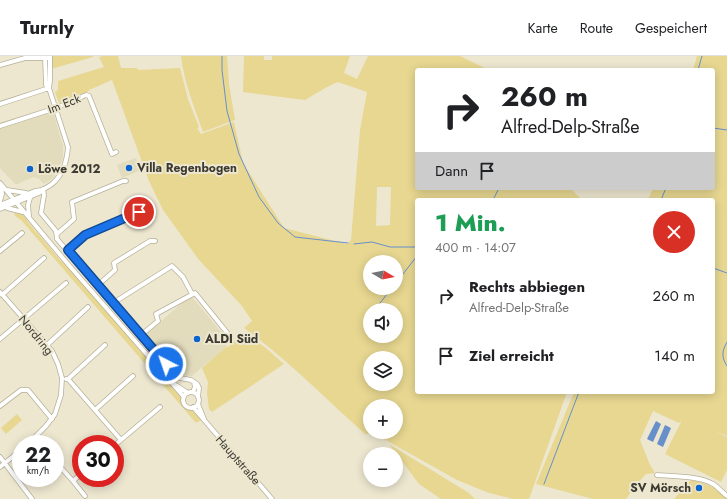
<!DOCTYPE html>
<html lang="de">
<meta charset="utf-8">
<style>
:root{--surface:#fff;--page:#f2f2f2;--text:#202124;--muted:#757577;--line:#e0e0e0}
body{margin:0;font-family:Jost,sans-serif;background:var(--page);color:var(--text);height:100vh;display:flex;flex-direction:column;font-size:15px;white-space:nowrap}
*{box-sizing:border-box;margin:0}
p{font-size:13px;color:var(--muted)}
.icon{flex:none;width:22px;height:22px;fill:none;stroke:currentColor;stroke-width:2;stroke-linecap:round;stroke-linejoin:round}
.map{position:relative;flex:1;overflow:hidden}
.panel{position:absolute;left:415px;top:142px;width:300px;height:196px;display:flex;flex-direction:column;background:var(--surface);border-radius:4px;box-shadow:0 2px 10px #0003}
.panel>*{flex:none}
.banner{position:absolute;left:415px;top:12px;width:300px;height:122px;border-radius:4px;box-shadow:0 2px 10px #0003;background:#fff;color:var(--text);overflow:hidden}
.needle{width:26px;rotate:100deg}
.fabs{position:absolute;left:363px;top:199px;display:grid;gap:8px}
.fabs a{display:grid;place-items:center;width:40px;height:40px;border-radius:50%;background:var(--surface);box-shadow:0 2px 10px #0003;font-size:20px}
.speed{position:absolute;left:12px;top:379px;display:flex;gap:8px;font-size:20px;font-weight:700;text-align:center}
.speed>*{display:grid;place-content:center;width:52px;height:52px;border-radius:50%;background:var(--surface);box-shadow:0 2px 10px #0003;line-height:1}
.speed small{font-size:10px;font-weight:400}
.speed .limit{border:6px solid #d22;background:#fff;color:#111}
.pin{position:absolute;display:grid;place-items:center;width:34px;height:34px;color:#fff;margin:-17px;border:2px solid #fff;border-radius:50%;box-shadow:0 1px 4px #0007}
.me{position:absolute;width:44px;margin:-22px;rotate:319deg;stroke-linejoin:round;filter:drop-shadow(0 0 3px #0008)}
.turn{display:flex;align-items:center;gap:14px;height:84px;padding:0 20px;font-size:18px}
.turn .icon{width:52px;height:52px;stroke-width:2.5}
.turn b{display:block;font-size:28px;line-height:34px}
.then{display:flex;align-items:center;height:38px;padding:0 20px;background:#0003;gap:8px;font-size:15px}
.round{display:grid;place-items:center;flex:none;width:42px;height:42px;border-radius:21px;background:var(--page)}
.headline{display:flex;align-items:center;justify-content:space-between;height:68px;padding:0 20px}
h1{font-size:24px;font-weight:800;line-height:30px;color:#1e9e55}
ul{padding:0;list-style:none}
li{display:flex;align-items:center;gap:12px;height:60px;padding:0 20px}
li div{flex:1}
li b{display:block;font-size:15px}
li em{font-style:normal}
header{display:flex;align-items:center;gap:24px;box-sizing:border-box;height:56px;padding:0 20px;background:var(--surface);border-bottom:1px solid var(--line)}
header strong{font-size:19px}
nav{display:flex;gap:22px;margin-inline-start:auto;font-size:14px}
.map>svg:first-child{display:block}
.built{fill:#e2dbbc}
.green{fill:#e7d791;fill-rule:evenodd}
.water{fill:#6790cb}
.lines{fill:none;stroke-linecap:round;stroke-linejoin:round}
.stream{stroke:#6790cb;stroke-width:1}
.minor-casing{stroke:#b6b19a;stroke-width:5.5}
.minor{stroke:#fff;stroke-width:4}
.route-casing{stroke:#114b97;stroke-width:10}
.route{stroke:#1a73e8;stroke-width:7}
.poi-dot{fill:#0c64ce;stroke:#ede7d0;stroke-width:1.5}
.labels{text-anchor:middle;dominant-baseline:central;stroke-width:4;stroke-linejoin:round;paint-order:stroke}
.street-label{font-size:12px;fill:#3c3a31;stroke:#ede7d0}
.poi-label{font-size:12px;font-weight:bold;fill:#3c3a31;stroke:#ede7d0;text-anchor:start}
</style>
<header>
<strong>Turnly</strong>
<nav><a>Karte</a><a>Route</a><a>Gespeichert</a></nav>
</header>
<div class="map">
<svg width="727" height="443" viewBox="0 0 727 443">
<rect width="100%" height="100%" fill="#ede7d0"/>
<!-- built -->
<path class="built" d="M53,55L63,90V101L58,115L53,122L44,128L39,123L34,121L26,124L18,128H15L0,112V72Z
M136,102L141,114L122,122L117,109Z
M189,241H192L222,277V280L221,283L227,290L192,320H187L182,319L177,316L145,279Z"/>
<!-- green -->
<path class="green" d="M51,0H93V1L51,13Z
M103,0H118L121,12H137L138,14L180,12L188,43L199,71L197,72L201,78L234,66L243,107L284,172L347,188L351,184L360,74L367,36L338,26L327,31L305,44L243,36L244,0H264V4H272V0H350L344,17L357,23L368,0H460L489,14H417V132H570L582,144H417V336H567L529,443H513L489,437L457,424L375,378H365C325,342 288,304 244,272L252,265L242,250L199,204L163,154L149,125L112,24L89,34V35L60,47L58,45L55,36L57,35L58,32V25L104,11L99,1ZM377,131H391L390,169L376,170ZM370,206H396V232H370ZM370,254H396V280H370ZM370,302H396V328H370ZM370,350H396V376H370Z
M181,0H227L229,28L235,64L203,76C194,51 184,26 181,0Z
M697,0H727V380L715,375L727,381V414L721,426L665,398L682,364L679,367L653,355L640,384L650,409L655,417L646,418L636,429L626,443H593L536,428L574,336H713V144H648L653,132H713V14H693Z
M14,155C21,157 25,159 28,166L60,204L68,211L182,342C184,350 185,349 192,353C195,355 198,360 201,364L196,367L21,164L15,160Z
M240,278C255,280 272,298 284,308L212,356L209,353L207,337L208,326L202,312L226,291H228L237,283Z
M17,358L22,364L6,378L1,372Z
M389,388L469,437L475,443H441L419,428Z
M691,424C705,427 718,431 727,443H674Z"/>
<!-- water -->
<path class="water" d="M656,365L661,368L653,386L647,383Z
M665,369L671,372L663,391L657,388Z"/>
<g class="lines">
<!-- stream -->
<path class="stream" d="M222,0V14L227,55L239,98L259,141L278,167L295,181L348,187
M698,14L702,0
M713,72L727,74
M493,144L499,132
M661,144L666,132
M354,188L372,186L390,191H417
M713,212L727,217
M396,227L417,200
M376,252L392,232
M727,286C722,295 721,301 727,310
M544,428L579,336"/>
<!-- minor casing -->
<g class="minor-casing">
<path id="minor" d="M45,0L46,29L49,32
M0,9L25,2H50
M0,48L49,32
M0,70L56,52L86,39L89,40L112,98L116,96
M0,127L67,207L184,341
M43,133L44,139L41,157L56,175L57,183L173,316L180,322L191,324L197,328L199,332L198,341
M7,134L26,137
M0,145L2,138L1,128
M0,149L35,135L42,134
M7,152L23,156
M0,153L39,137C43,133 48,131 52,128C63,119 67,104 68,91L49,32L50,25V0
M29,160L28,149L30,142
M57,178L74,163L72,146L123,125H126
M67,194L85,179L139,156
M0,195L22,177
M98,229L115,214L114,207L150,185H155
M0,236L52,295L58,308L62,322L61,339L55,358L46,370L28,388
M2,239L44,202
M113,247L172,210L183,221L192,238
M141,279L158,265L156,258L195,237L229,279L227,284
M0,283L66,227
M47,289L88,251
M66,323H68L105,289
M68,323L121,384
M174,328L188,337
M193,336L195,331L194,326
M183 344a8 8 0 1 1 16 0a8 8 0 1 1-16 0Z
M198,348L204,363
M0,350L21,334H28L52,363
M193,351L272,443
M95,354L133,320
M34,383L39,388
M115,389L160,351
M0,401L32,443
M55,405L73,425L85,440
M0,411L21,394
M657,419C672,420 700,420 713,428C718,431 722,436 727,440
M73,425L81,418"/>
</g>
<!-- minor -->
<use href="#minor" class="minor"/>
</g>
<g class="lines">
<!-- route casing -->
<g class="route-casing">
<path id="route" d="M139,156L85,179L68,194L166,308"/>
</g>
<!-- route -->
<use href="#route" class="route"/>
</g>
<!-- markers -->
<g class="poi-dot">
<circle cx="129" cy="112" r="4"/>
<circle cx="30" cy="113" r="4"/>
<circle cx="197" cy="283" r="4"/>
<circle cx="699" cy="432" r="4"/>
</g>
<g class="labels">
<!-- street labels -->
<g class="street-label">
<text transform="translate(64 48) rotate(-21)">Im Eck</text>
<text transform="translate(36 279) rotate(51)">Nordring</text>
<text transform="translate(238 404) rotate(49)">Hauptstraße</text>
</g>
<!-- poi labels -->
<g class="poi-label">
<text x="137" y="112">Villa Regenbogen</text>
<text x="38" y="113">Löwe 2012</text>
<text x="205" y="283">ALDI Süd</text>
<text x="691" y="432" text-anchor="end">SV Mörsch</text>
</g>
</g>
</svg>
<div class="fabs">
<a><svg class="needle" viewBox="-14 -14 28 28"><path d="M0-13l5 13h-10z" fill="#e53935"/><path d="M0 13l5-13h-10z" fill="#757577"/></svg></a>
<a><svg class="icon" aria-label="sound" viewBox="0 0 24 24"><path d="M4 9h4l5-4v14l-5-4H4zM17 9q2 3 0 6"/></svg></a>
<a><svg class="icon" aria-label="layers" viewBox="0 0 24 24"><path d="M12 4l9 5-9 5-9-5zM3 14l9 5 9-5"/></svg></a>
<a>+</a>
<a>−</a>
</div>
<div class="speed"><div>22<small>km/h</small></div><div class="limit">30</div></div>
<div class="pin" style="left:139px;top:156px;background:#d93025"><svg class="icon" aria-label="arrive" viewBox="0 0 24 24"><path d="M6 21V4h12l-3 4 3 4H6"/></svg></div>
<svg class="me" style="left:166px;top:308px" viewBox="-20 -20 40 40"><circle r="17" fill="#1a73e8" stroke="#fff" stroke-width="3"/><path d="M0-11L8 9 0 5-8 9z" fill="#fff"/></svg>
<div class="banner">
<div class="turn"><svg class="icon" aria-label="right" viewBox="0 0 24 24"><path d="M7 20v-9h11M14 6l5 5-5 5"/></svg><div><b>260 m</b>Alfred-Delp-Straße</div></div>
<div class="then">Dann<svg class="icon" aria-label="arrive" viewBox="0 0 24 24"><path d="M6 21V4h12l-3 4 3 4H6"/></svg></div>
</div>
<section class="panel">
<div class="headline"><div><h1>1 Min.</h1><p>400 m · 14:07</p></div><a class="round" style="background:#d93025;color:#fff"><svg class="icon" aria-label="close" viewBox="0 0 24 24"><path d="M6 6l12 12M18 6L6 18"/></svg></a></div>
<ul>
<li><svg class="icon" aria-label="right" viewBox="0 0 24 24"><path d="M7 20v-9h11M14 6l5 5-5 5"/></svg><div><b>Rechts abbiegen</b><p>Alfred-Delp-Straße</p></div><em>260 m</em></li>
<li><svg class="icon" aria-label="arrive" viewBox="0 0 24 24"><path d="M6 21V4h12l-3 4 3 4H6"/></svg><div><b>Ziel erreicht</b></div><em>140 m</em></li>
</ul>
</section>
</div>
